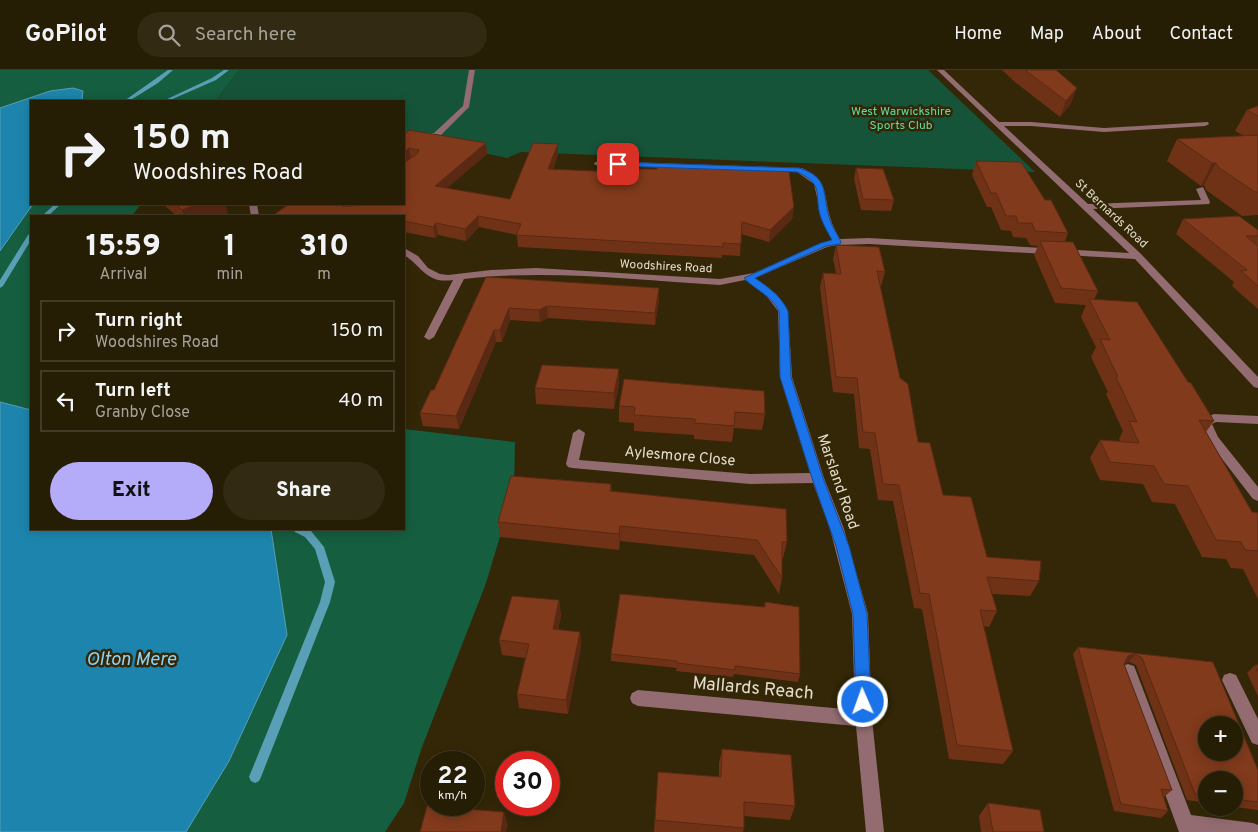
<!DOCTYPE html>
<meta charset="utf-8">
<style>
:root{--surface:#261d05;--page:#322a13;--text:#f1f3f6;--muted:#a4a29a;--line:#423b27;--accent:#b4acf9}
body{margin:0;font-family:Overpass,sans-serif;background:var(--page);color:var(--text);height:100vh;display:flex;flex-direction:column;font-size:19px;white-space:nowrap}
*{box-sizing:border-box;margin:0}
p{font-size:16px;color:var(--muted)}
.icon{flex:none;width:28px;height:28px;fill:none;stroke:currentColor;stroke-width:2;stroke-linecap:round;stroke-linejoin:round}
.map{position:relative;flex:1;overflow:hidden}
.sheet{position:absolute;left:30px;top:145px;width:375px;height:315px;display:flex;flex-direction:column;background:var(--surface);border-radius:0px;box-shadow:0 2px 12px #0003,0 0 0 1px var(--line)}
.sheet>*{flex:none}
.hud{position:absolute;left:30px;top:30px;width:375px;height:105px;border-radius:0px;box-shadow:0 2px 12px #0003,0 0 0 1px var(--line);background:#261d05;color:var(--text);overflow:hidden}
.fabs{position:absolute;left:1198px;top:646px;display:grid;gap:10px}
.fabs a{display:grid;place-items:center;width:45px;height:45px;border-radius:50%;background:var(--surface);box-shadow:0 2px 12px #0003,0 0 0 1px var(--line);font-size:25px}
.speed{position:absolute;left:420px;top:681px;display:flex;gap:10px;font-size:25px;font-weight:700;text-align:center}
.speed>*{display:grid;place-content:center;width:65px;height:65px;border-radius:50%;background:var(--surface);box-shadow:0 2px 12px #0003,0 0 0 1px var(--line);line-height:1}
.speed small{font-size:12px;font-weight:400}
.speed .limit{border:8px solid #d22;background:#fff;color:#111}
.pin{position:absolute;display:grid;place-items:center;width:42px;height:42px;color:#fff;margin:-21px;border-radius:10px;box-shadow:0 2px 8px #0006}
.me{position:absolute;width:55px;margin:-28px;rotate:358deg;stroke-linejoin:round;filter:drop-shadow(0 0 4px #0008)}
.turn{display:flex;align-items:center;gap:18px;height:105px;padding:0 20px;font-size:22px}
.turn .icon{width:65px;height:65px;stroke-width:2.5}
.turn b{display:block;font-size:35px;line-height:42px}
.eta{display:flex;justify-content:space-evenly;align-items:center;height:85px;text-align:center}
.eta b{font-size:30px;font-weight:800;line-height:35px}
.button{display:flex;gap:10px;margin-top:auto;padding:10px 20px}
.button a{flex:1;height:58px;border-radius:30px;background:var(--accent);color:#111;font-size:20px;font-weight:800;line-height:58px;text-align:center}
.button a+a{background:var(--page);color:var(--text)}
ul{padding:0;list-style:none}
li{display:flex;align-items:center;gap:15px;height:62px;margin:0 10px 8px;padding:0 10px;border:2px solid var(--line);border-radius:0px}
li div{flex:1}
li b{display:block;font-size:19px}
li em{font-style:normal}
header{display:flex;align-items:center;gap:30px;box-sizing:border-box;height:70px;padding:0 25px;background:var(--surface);border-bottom:1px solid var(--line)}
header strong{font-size:24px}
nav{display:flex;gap:28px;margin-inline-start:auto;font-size:18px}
.search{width:350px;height:45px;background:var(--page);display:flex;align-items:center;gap:12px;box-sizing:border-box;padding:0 18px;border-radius:28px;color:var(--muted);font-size:19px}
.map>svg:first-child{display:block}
.green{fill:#16543a}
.forest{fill:#165e40}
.water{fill:#1d85ad;stroke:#599fb6}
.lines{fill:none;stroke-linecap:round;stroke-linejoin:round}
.stream{fill:#599fb6;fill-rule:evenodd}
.minor{fill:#926c71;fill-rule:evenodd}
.wall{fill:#6f3217}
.shaded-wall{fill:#5a2913}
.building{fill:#813a1b;stroke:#5a2913;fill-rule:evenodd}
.route{fill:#1a73e8;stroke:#114b97}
.labels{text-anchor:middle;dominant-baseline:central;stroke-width:5;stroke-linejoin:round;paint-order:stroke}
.far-park-label{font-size:12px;fill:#61dca3;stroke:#332707}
.far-street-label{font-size:12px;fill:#e4ddcc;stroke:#332707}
.street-label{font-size:15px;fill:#e4ddcc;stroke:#332707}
.near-street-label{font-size:18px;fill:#e4ddcc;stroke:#332707}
.near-water-label{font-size:19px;font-style:italic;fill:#90d3f5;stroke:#332707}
</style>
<header>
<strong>GoPilot</strong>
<div class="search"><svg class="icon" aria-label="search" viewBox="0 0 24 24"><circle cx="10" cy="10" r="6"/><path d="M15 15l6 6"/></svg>Search here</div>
<nav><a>Home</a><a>Map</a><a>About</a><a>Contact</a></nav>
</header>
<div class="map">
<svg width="1258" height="762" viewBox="0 0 1258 762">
<rect width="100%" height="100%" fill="#332707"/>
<!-- green -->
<path class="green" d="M239,0H928L1035,102L521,82L507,88L433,72L404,73V31H215Z"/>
<!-- forest -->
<path class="forest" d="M0,0H239L215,31H82L83,21H50L0,38Z
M33,134H141L132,146H31V340L0,332V181Z
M404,359L515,372L514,421L485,516L422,677L404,733L385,762H186L229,691L287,565L271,459H404Z"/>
<!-- water -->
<path class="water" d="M73,18L83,21L82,31H31V134H33L0,181V38L50,21Z
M0,332L31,340V459H271L287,565L229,691L186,762H0Z"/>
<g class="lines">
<!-- stream -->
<path class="stream" d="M168,0H173L158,13L129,31H124Z
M224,0H229L216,10L168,31H163L212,8Z
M55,134H61L48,146H42Z
M31,163V170L3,216L0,218V210L28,165Z
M293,459H306L311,461L324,477L335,512L330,532L261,707L259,711L255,713L251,711L249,707L320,532L325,512L315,479L305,467L295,462Z"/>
<!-- minor -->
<path class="minor" d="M469,0H475L469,37L439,67H404V63H434L463,36Z
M937,0H944L999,52H1031L1104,58L1208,52L1209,54L1205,56L1104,62L1031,56H1004L1088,134L1201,130L1196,119L1203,117L1210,132L1209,134L1093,139L1141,184L1258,307V318L1254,317L1135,189L869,174L837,175L827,177L755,208L776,224L788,241L792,307L824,408L844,459L868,544L872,649L884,762H866L856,656L638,636L632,633L630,628L632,623L638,620L855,640L852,544L830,459L813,413L750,414L572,398L568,397L566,394L573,363L579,359L585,363L579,390L750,404L810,403L780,307L778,241L765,224L745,210L720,215C635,210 549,199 464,209L434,267L429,270L424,267L453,210C426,214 423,197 404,185V178L418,186L428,198L440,204L448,205L491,200L536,198L720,209L754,203L821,173L832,170L822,149L814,114L797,102L595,95L594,93L598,91L802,98C829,112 823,122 830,147C832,155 836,162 840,169L869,168L1129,183Z
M249,134H257L259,146H251Z
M1214,344L1258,346V354L1216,352L1212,354L1218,367L1258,417V431L1253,429L1209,372L1199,353L1201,350Z
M1128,594L1134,596L1136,601L1191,745L1253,753L1258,755V762H1179L1120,601L1122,596Z
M1230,603L1236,605L1258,649V675L1252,673L1222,610L1224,605Z"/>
</g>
<!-- wall -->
<path class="wall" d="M1002,0H1056L1071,34L1060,47L1015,12Z
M1258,36V145L1242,146L1206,120L1204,115L1201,116L1167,91L1177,69L1244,66L1235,61L1247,40Z
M404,63L486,73L487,84L447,118L510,129L558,84L553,100L794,137L792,149L769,172L741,164L740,186L722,185V188L518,177L517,165L479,157L466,171L438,165L435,168L404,162Z
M976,91L1045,130L1068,163L1065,172L1098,221L1094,230L1188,312L1214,351L1206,362L1252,442L1258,443V529L1243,499L1231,498L1226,489L1202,487L1175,434L1152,432L1143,414L1100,410L1090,388L1100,370L1120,371L1119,369L1123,361L1106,324L1108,322L1091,287L1096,277L1081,247L1086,235L1055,233L1034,185L1038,176L1030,175L1026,168L1013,167L1011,161L1001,160L991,137H987L972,105Z
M856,98L894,130L891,141L861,140L854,109Z
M164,134H225L228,143L220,146H177L165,136Z
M1183,149L1258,160V239L1232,216L1234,212L1176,164Z
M836,175L885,202L881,216H880L900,308L918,372L943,425L987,487L1039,511L1030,526L992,524L997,541L989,557L983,556L1013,681L1003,694L949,689L922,539L914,538L893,431L878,430L870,379L859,378L854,324L833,322L820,217L823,203H836L833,189Z
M486,207L659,218V230L655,255L548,248L540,252L510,250L502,272H496L459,359L423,356L420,343L434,320Z
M619,315L614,339L536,334L535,318Z
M619,336L765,344L762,360L734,358L732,372L694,369V365L634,361V353L619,352Z
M611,414L612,422L787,472L783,488H782V508L779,524L754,485L620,471L619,480L500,467L498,452Z
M559,530L561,546L558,560L580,562L581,577L568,644L519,638L517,624L525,588L502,585L499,570Z
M765,532L800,604L798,612L734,604L733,607L676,601L677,598L611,591V584L764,537Z
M1078,577L1213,592L1258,700V740L1234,737V710H1206V733L1187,730L1136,595L1129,592L1124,594L1172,720L1164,727L1168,741L1161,748L1114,741L1073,584Z
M1255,595H1258V626L1247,603Z
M722,679L795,736L790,750L744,746V758L743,762H654L658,702L719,707V693Z
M988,733L1044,762H981L979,746Z"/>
<!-- shaded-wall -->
<path class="shaded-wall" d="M1077,18L1071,34L1060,47L1066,31Z
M486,73L487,84L437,127L435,116Z
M558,74V84L549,110L548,99Z
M409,78L411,89L404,96V83Z
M1212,93H1216L1204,115L1201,116Z
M199,134H225L228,143L220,146H185L182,140Z
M342,134H357L345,145L342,136Z
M794,137L792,149L769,172L770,160Z
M478,146L479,157L466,171L465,159Z
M436,153L438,165L435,168L433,157Z
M659,218V230L655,255V243Z
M547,236L548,248L540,252L539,240Z
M509,238L510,250L502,272L500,260Z
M494,260L496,272L459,359L456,346Z
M619,299V315L614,339V323Z
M620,456V471L619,480V464Z
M559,530L561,546L555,574L553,559Z
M580,562L581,577L568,644L566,630Z
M1135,584L1129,592L1121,594L1128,586Z
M504,742L508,755L506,762H501Z"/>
<!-- building -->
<path class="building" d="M1025,0H1056L1077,18L1066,31Z
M1258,36V46L1247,40Z
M409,60L486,73L435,116L510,129L533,73L558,74L548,99L617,102V99H657V95L789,101L794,137L770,160L742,152L741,174L723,173V177L516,165L521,154L478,146L465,159L436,153L433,157L404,151V146H272L289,134H342V136H353L356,134H404V93L418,83L419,80L409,78L404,83V63H406Z
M1258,65V122H1255L1218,97L1216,93H1212L1177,69Z
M976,91L1021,92L1045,130H1051L1068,163L1035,161L1032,153H1018L1016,146H1006L996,123H991Z
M856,98L883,99L894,130L863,129Z
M175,134H199L182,140Z
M1239,146L1258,160V166H1246L1258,176V216L1241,201L1247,200L1183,149Z
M1040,171L1073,172L1098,221L1061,218Z
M836,175L879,177L885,202L877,201L900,308L908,314L918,372L930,373L943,425L971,427L987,487L1041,491L1039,511L987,507L997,541L980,540L1013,681L957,675L929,524L920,523L899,415L883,414L875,363L863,362L857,308L836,307L823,203L841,204Z
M486,207L659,218L655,243L547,236L539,240L509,238L500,260H494L456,346L420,343L431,320H434Z
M1089,229L1137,232L1188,312L1191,313L1214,351L1199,350L1252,442L1258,443V481L1245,480L1241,472L1216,470L1188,416L1164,414L1154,396L1110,392L1100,370L1139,373L1129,351L1137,352L1116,307H1118L1100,269L1110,270Z
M542,295L619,299L614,323L535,318Z
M624,309L764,321L765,344L735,342L734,356L695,353V349L634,345L635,337L619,336Z
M511,406L611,414L610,421L786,439L787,472H782V508L757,470L620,456L619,464L498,452Z
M620,524L765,537V532L799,537L800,604L735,596V600L677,593V591L611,584Z
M512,526L559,530L553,559L580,562L566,630L517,624L529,574L499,570Z
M1078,577L1213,592L1258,700V732L1234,729V710H1206V725L1195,724L1142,588L1135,584L1128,586L1124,594L1172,720L1161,719L1168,741L1121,734ZM1206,655H1234V682H1206Z
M1255,595H1258V602Z
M722,679L791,685L795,736L744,732V758L655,750L658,702L721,707Z
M988,733L1040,740L1044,762H993Z
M427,736L504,742L501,762H420Z"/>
<!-- route -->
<path class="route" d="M615,92L799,98C829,107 822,122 829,147C831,155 837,164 841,172L840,174L826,176L755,208C768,217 781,226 788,241L791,307L823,408L849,476L867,544L871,632L869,637L863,639L858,637L856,632L853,544L836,476L812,408L780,307L779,241C771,225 755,220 744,208L821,173L832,170C828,163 824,156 821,148C813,125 826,115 797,102L618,96L615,95Z"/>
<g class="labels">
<!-- far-park labels -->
<g class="far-park-label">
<text x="901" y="42">West Warwickshire<tspan x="901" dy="14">Sports Club</tspan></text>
</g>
<!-- far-street labels -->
<g class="far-street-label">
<text transform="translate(1111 144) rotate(43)">St Bernards Road</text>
<text transform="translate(666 197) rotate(3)">Woodshires Road</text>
</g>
<!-- street labels -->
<g class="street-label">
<text transform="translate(680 387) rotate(5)">Aylesmore Close</text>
<text transform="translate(837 412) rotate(71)">Marsland Road</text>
</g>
<!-- near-street labels -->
<g class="near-street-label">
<text transform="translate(753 619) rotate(5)">Mallards Reach</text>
</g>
<!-- near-water labels -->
<g class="near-water-label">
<text x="131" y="590">Olton Mere</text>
</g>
</g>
</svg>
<div class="fabs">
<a>+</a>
<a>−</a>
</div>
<div class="speed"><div>22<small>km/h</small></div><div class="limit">30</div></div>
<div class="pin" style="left:618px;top:94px;background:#d93025"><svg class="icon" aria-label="arrive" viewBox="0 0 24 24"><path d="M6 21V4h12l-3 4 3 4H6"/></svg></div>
<svg class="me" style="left:863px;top:632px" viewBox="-20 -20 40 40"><circle r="17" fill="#1a73e8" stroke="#fff" stroke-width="3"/><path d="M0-11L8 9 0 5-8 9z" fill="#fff"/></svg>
<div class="hud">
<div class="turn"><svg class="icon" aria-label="right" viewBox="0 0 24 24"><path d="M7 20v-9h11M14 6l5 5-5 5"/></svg><div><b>150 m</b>Woodshires Road</div></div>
</div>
<section class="sheet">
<div class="eta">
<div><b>15:59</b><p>Arrival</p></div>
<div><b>1</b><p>min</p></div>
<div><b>310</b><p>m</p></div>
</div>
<ul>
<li><svg class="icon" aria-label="right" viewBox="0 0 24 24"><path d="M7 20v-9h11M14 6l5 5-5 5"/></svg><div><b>Turn right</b><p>Woodshires Road</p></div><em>150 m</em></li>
<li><svg class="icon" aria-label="left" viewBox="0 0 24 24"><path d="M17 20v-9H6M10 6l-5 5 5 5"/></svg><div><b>Turn left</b><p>Granby Close</p></div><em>40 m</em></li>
</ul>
<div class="button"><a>Exit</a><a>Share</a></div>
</section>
</div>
